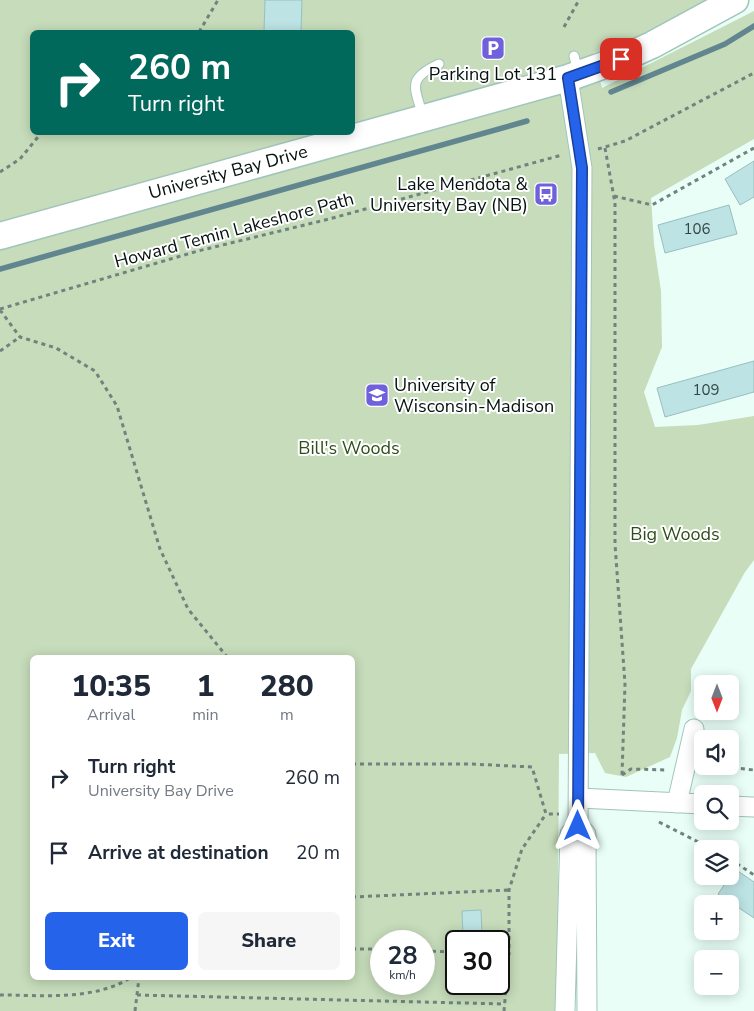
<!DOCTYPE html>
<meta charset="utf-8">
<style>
:root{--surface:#fff;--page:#f6f6f7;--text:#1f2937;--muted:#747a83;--accent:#2563eb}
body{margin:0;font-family:"Nunito Sans",sans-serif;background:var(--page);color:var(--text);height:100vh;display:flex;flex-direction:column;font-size:19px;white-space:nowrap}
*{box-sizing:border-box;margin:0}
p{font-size:16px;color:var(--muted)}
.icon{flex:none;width:28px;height:28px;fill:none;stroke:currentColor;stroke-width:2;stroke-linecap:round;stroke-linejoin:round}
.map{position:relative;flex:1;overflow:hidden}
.details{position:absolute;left:30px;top:655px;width:325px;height:325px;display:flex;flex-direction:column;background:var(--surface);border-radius:8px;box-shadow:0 2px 12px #0003}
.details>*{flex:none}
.banner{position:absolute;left:30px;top:30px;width:325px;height:105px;border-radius:8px;box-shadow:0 2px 12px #0003;background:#00695c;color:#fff;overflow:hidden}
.needle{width:32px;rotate:180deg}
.buttons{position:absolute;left:694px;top:675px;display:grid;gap:10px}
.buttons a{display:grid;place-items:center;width:45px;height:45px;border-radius:8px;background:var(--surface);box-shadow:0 2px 12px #0003;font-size:25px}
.speed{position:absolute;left:370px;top:930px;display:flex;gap:10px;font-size:25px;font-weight:700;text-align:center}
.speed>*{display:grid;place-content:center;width:65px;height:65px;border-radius:50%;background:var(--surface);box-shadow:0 2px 12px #0003;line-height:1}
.speed small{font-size:12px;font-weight:400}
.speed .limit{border:2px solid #111;border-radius:8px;background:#fff;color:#111}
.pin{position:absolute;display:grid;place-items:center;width:42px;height:42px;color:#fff;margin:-21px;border-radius:10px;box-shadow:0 2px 8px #0006}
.me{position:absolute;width:55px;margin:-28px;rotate:0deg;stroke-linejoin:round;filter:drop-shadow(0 0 4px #0008)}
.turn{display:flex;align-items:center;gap:18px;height:105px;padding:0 15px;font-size:22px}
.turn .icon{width:65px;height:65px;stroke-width:2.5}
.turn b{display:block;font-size:35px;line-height:42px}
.eta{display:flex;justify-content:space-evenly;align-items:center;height:85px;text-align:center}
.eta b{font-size:30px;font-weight:800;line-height:35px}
.button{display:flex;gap:10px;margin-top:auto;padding:10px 15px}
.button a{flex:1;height:58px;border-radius:8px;background:var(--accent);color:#fff;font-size:20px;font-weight:800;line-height:58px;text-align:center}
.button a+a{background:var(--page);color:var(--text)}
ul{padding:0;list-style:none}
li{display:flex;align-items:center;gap:15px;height:75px;padding:0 15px}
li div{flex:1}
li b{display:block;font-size:19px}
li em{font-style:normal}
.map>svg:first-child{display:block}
.green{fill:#c6dcba;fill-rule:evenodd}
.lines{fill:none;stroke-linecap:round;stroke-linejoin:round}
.stream{stroke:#618690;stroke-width:5.5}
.building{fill:#bde3e4;stroke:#99bebf}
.lane-casing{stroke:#a1c5bb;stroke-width:11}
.street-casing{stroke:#a1c5bb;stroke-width:21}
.secondary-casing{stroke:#a1c5bb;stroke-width:29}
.path{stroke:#71837e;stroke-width:3;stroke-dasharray:4 4;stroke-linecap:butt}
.lane{stroke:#fff;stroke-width:9}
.street{stroke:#fff;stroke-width:19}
.secondary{stroke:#fff;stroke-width:26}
.route-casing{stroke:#184099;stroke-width:12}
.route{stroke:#2563eb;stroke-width:9}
.labels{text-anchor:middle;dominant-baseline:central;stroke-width:4;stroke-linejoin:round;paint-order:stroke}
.number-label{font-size:15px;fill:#334644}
.poi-label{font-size:18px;fill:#05120f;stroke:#fff}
.street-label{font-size:18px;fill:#05120f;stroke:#fff}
.park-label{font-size:18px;fill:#2f4d1a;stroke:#fff}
</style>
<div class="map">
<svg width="754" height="1011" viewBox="0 0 754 1011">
<rect width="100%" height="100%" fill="#e8fef7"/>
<!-- green -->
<path class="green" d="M0,0H711L638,38L593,53L602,88L754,11V139L651,198L654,244L661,291L662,347L644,392L655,427L698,425L754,416V560L745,572L691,669V691L682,710L677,738L670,757L626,777L605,773L595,753L559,754L557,1011H0ZM32,32H352V132H32ZM32,658H352V978H32ZM381,941H424V984H381ZM456,941H499V984H456Z"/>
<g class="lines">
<!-- stream -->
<path class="stream" d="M611,92L725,44L754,26
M0,269L527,121"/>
</g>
<!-- building -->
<path class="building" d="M265,0H302L301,32H264Z
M754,161V197L740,205L725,179Z
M729,205L737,234L665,253L658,225Z
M754,361V392L665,417L657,388Z
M735,869L754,882V918L718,894Z
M481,910L482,934L463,935L462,911Z"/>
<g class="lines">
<!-- lane casing -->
<g class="lane-casing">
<path id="lane" d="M574,56L578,71
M423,117C415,87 406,79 439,64"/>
</g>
<!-- street casing -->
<g class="street-casing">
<path id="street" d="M568,78L582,168L578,826L586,834L587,1011
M579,798L702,804
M677,803L694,729
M730,806L754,807
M565,1011L570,834L578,826"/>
</g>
<!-- secondary casing -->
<g class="secondary-casing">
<path id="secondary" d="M0,236L568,78L621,59L652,45L735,0"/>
</g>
<!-- path -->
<path class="path" d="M564,27L579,0
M199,32L218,0
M605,148L615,203V544L625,684L622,775
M598,149L625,141L754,73
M0,172L20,159L42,132
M614,196L652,205L754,148
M0,309L198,251L329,219L562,155
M0,310L20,337L56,348L95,371L117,406L160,549L188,609L228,658
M0,351L20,337
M352,764H470L532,767L546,814H559
M717,766L754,770
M622,775L631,769L667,770
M659,822L712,849
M730,859L754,875
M352,897L509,890
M352,949H381
M424,951L456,952
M499,953L509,954V890L522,849L546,814
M0,995C42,995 93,1001 130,978
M137,995L505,1004
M135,1011L139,978
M504,1011L509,954"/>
<!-- lane -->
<use href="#lane" class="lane"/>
<!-- street -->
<use href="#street" class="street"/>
<!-- secondary -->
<use href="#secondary" class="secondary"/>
</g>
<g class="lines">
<!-- route casing -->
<g class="route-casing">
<path id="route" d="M578,826L582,168L568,78L621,59"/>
</g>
<!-- route -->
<use href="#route" class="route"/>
</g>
<!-- icons -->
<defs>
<g id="parking-square" transform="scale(1.25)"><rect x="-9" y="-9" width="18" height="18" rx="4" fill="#6e61db" stroke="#fff"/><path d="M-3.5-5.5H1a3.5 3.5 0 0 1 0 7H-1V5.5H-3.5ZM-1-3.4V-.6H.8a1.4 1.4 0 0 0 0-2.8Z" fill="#fff"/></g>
<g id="bus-square" transform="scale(1.25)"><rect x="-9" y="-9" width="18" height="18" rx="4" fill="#6e61db" stroke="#fff"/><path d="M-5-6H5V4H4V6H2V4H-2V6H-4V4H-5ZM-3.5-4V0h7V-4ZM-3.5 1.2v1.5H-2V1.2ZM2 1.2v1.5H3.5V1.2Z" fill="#fff"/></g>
<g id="university-square" transform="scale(1.25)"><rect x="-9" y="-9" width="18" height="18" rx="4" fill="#6e61db" stroke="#fff"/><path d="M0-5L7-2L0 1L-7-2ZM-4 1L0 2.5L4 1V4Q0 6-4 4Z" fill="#fff"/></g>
</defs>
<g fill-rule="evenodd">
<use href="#parking-square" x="493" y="48"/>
<use href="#bus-square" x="546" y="194"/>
<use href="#university-square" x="377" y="395"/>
</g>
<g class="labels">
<!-- number labels -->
<g class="number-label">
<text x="697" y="229">106</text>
<text x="706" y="390">109</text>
</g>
<!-- poi labels -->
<g class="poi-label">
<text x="493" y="74">Parking Lot 131</text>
<text x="528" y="184" text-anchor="end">Lake Mendota &amp;<tspan x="528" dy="21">University Bay (NB)</tspan></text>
<text x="394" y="385" text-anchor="start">University of<tspan x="394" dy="21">Wisconsin-Madison</tspan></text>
</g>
<!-- street labels -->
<g class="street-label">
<text transform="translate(228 172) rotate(-15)">University Bay Drive</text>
<text transform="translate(234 230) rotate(-15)">Howard Temin Lakeshore Path</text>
</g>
<!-- park labels -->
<g class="park-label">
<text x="349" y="448">Bill's Woods</text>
<text x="675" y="534">Big Woods</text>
</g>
</g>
</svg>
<div class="buttons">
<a><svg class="needle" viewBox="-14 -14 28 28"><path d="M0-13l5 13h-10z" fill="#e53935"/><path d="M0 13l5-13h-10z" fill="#747a83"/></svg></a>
<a><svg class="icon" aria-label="sound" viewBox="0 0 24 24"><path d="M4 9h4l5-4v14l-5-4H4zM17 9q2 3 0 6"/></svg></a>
<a><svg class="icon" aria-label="search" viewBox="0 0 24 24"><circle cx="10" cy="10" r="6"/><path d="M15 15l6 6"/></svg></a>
<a><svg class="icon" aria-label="layers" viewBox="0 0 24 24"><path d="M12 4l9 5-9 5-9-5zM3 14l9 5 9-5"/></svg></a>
<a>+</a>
<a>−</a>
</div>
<div class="speed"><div>28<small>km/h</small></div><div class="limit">30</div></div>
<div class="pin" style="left:621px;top:59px;background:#d93025"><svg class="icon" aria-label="arrive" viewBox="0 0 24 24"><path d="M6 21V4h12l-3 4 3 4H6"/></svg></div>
<svg class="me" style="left:578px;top:826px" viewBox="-20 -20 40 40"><path d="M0-17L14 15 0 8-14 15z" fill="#2563eb" stroke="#fff" stroke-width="4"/></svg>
<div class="banner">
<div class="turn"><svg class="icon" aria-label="right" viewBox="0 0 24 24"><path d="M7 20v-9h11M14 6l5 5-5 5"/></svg><div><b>260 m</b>Turn right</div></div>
</div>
<section class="details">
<div class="eta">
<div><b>10:35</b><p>Arrival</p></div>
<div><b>1</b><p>min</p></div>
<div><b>280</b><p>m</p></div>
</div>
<ul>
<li><svg class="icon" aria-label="right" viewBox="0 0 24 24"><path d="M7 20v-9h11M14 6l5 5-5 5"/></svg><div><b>Turn right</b><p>University Bay Drive</p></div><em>260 m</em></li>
<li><svg class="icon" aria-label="arrive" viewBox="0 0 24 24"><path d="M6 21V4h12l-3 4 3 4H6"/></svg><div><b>Arrive at destination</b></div><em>20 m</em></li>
</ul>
<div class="button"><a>Exit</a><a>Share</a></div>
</section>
</div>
